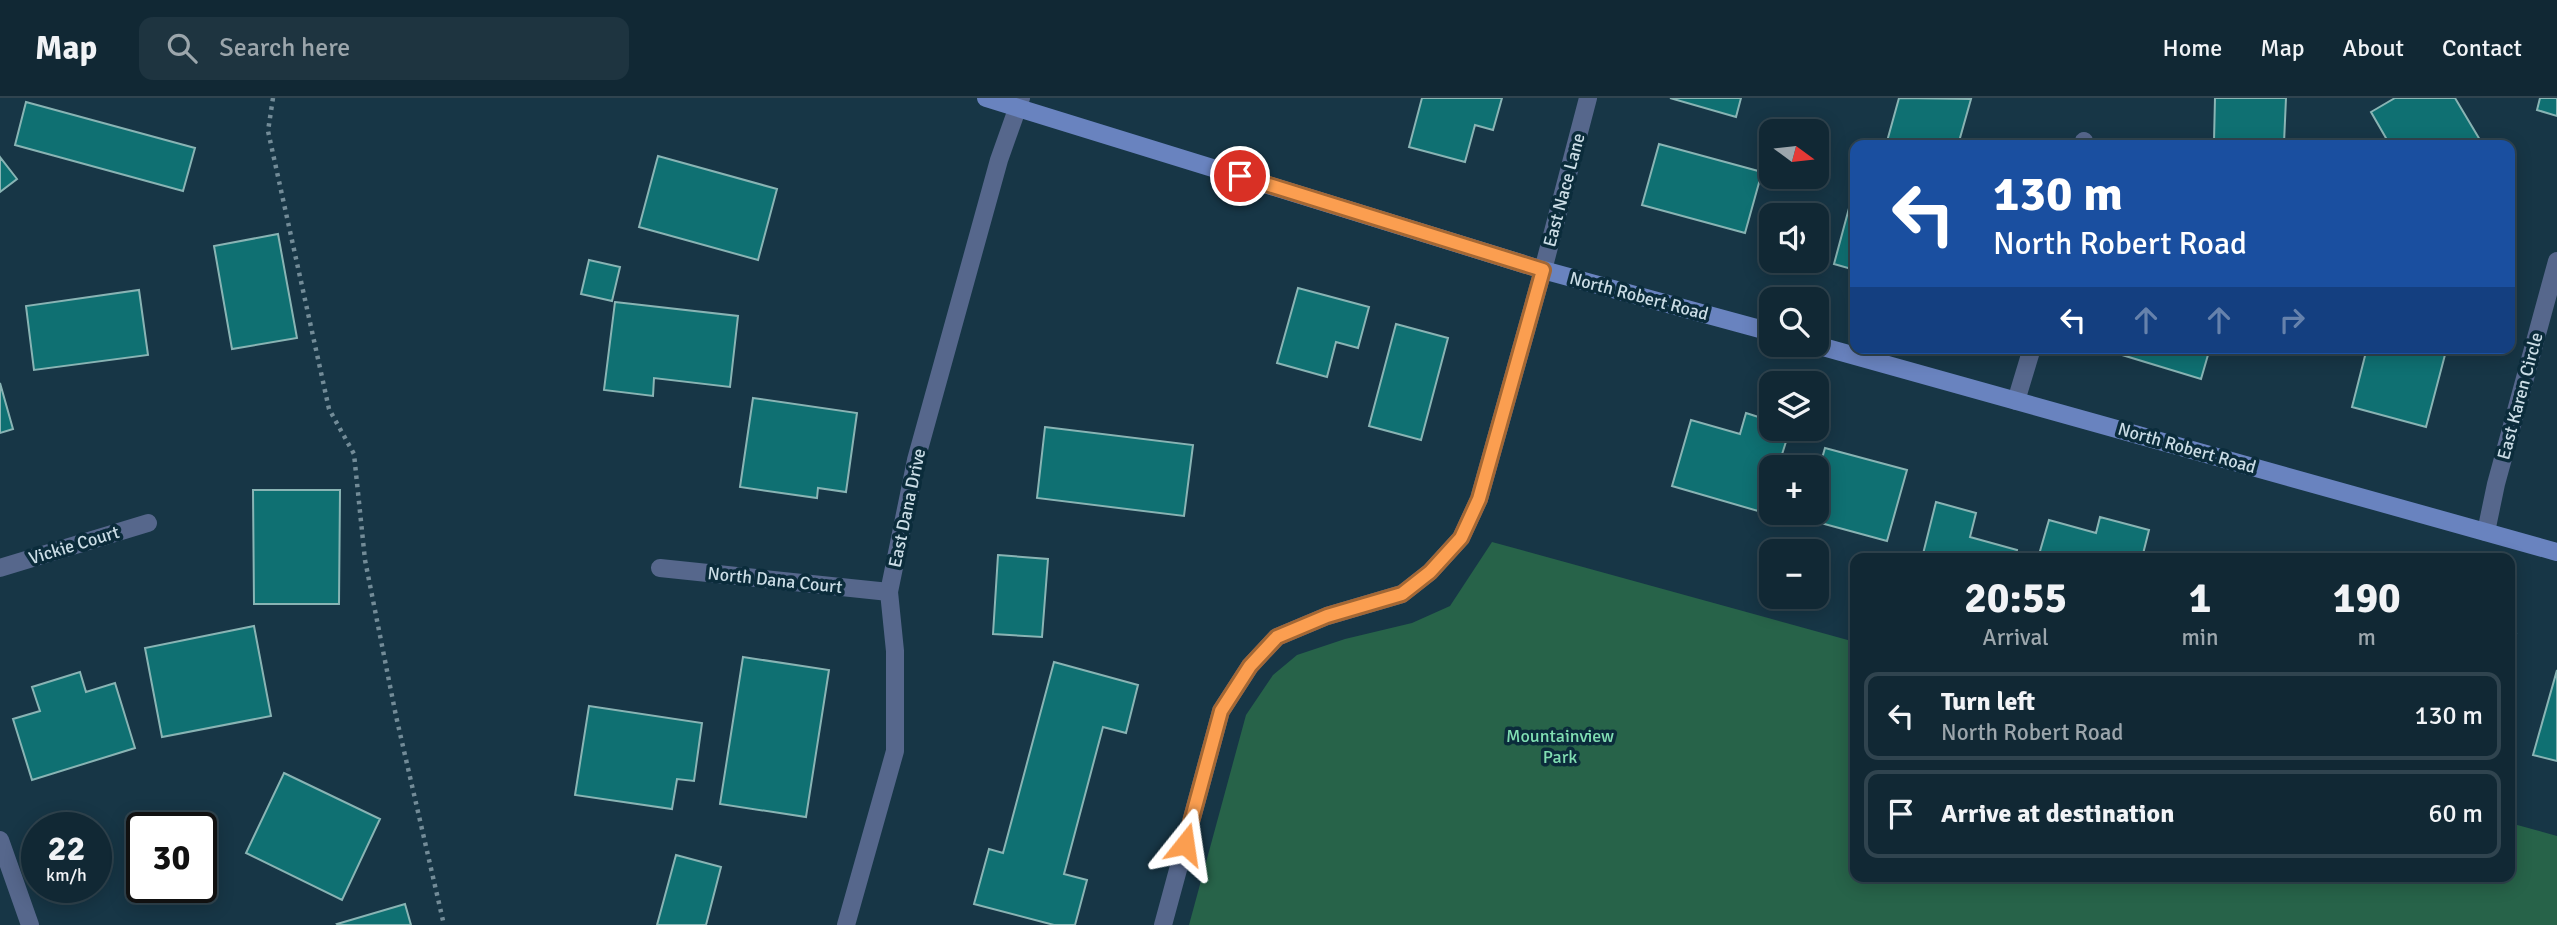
<!DOCTYPE html>
<meta charset="utf-8">
<style>
:root{--surface:#112834;--page:#1e3440;--text:#f1f3f6;--muted:#9ca6ac;--line:#30444f}
body{margin:0;font-family:Signika,sans-serif;background:var(--page);color:var(--text);height:100vh;display:flex;flex-direction:column;font-size:26px;white-space:nowrap}
*{box-sizing:border-box;margin:0}
p{font-size:23px;color:var(--muted)}
.icon{flex:none;width:38px;height:38px;fill:none;stroke:currentColor;stroke-width:2;stroke-linecap:round;stroke-linejoin:round}
.map{position:relative;flex:1;overflow:hidden}
.side{position:absolute;left:1850px;top:455px;width:665px;height:329px;display:flex;flex-direction:column;background:var(--surface);border-radius:14px;box-shadow:0 4px 18px #0003,0 0 0 2px var(--line)}
.side>*{flex:none}
.hud{position:absolute;left:1850px;top:42px;width:665px;height:214px;border-radius:14px;box-shadow:0 4px 18px #0003,0 0 0 2px var(--line);background:#1a4fa0;color:#fff;overflow:hidden}
.needle{width:46px;rotate:105deg}
.controls{position:absolute;left:1759px;top:21px;display:grid;gap:14px}
.controls a{display:grid;place-items:center;width:70px;height:70px;border-radius:14px;background:var(--surface);box-shadow:0 4px 18px #0003,0 0 0 2px var(--line);font-size:35px}
.speed{position:absolute;left:21px;top:714px;display:flex;gap:14px;font-size:35px;font-weight:700;text-align:center}
.speed>*{display:grid;place-content:center;width:91px;height:91px;border-radius:50%;background:var(--surface);box-shadow:0 4px 18px #0003,0 0 0 2px var(--line);line-height:1}
.speed small{font-size:18px;font-weight:400}
.speed .limit{border:4px solid #111;border-radius:10px;background:#fff;color:#111}
.pin{position:absolute;display:grid;place-items:center;width:60px;height:60px;color:#fff;margin:-30px;border:4px solid #fff;border-radius:50%;box-shadow:0 2px 7px #0007}
.me{position:absolute;width:77px;margin:-38px;rotate:15deg;stroke-linejoin:round;filter:drop-shadow(0 0 5px #0008)}
.turn{display:flex;align-items:center;gap:24px;height:147px;padding:0 28px;font-size:32px}
.turn .icon{width:91px;height:91px;stroke-width:2.5}
.turn b{display:block;font-size:49px;line-height:60px}
.lanes{display:flex;align-items:center;height:66px;padding:0 28px;background:#0003;justify-content:center;gap:35px;direction:ltr}
.lanes .off{opacity:.35}
.eta{display:flex;justify-content:space-evenly;align-items:center;height:119px;text-align:center}
.eta b{font-size:42px;font-weight:800;line-height:49px}
ul{padding:0;list-style:none}
li{display:flex;align-items:center;gap:21px;height:88px;margin:0 14px 10px;padding:0 14px;border:4px solid var(--line);border-radius:14px}
li div{flex:1}
li b{display:block;font-size:26px}
li em{font-style:normal}
header{display:flex;align-items:center;gap:42px;box-sizing:border-box;height:98px;padding:0 35px;background:var(--surface);border-bottom:2px solid var(--line)}
header strong{font-size:33px}
nav{display:flex;gap:38px;margin-inline-start:auto;font-size:24px}
.search{width:490px;height:63px;background:var(--page);display:flex;align-items:center;gap:18px;box-sizing:border-box;padding:0 24px;border-radius:14px;color:var(--muted);font-size:26px}
.map>svg:first-child{display:block}
.green{fill:#276349}
.building{fill:#0f7072;stroke:#89b4b4;stroke-width:2}
.lines{fill:none;stroke-linecap:round;stroke-linejoin:round}
.path{stroke:#738c98;stroke-width:4.5;stroke-dasharray:3.5 5;stroke-linecap:butt}
.street{stroke:#56678c;stroke-width:18}
.secondary{stroke:#6983bf;stroke-width:18}
.route-casing{stroke:#a36734;stroke-width:18}
.route{stroke:#fb9e50;stroke-width:12}
.labels{text-anchor:middle;dominant-baseline:central;stroke-width:7;stroke-linejoin:round;paint-order:stroke}
.street-label{font-size:18px;fill:#cbdde6;stroke:#0b2c3b}
.park-label{font-size:18px;fill:#81dfb3;stroke:#0b2c3b}
</style>
<header>
<strong>Map</strong>
<div class="search"><svg class="icon" aria-label="search" viewBox="0 0 24 24"><circle cx="10" cy="10" r="6"/><path d="M15 15l6 6"/></svg>Search here</div>
<nav><a>Home</a><a>Map</a><a>About</a><a>Contact</a></nav>
</header>
<div class="map">
<svg width="2557" height="827" viewBox="0 0 2557 827">
<rect width="100%" height="100%" fill="#173646"/>
<!-- green -->
<path class="green" d="M1492,444L1855,544V779H2510V725L2557,738V827H1189L1246,617L1273,577L1297,557L1345,541L1412,525L1450,508Z"/>
<!-- building -->
<path class="building" d="M1422,0H1502L1493,32L1475,27L1465,64L1409,49Z
M1670,0H1741L1736,19Z
M1899,0L1971,1L1958,47H1886Z
M2215,0H2286L2284,45L2214,43Z
M2395,0H2455L2483,47H2390L2371,14Z
M2540,0H2557V18L2537,12Z
M26,4L195,50L183,93L15,47Z
M1659,46L1762,74L1745,135L1642,107Z
M658,58L777,91L758,162L639,129Z
M0,59L17,81L0,94Z
M1852,99H1855V172L1834,166Z
M278,136L297,240L232,251L214,148Z
M589,162L620,169L612,203L581,196Z
M1298,190L1369,209L1358,250L1336,244L1327,279L1277,265Z
M139,192L148,257L34,272L26,208Z
M615,204L738,218L730,289L654,280L653,298L604,292Z
M1396,226L1448,240L1421,342L1369,328Z
M2110,250H2210L2201,281L2109,253Z
M2367,250H2436L2446,253L2426,329L2352,309Z
M0,285L13,331L0,335Z
M753,300L857,315L846,394L818,390L817,400L740,389Z
M1746,315L1771,323V331H1790L1778,369H1771V395L1765,415L1672,388L1691,322L1740,336Z
M1045,329L1193,347L1184,418L1037,400Z
M1825,350L1907,372L1887,443L1806,421L1807,415H1816V381Z
M253,392H340L339,506H254Z
M1936,404L1976,415L1970,439L2017,452L2015,460H1922Z
M2100,419L2149,432L2142,460H2038L2049,422L2096,435Z
M998,457L1048,461L1042,539L993,536Z
M254,528L271,618L162,639L145,550Z
M2510,534L2516,536L2510,562Z
M743,559L829,572L806,719L720,706Z
M1054,564L1138,587L1126,635L1103,629L1064,776L1087,782L1075,827H1054L974,806L989,751L1003,755Z
M2557,572V663L2533,657Z
M80,574L86,594L115,585L135,650L32,682L13,621L40,613L32,589Z
M589,608L702,625L694,683L677,681L672,711L575,697Z
M284,675L380,721L342,802L246,755Z
M676,757L721,769L706,827H657Z
M405,806L411,827H338L337,826Z"/>
<g class="lines">
<!-- path -->
<path class="path" d="M273,0L268,33L329,311L354,356L365,462L396,618L444,827"/>
<!-- street -->
<path class="street" d="M2083,47L2084,43
M2016,303L2032,250
M2486,434L2496,386L2557,163
M0,470L148,425
M660,470L889,494
M0,742L30,827
M846,827L895,653V553L889,494L916,362L999,62L1021,0
M1163,827L1221,613L1250,568L1277,539L1327,518L1402,496L1430,474L1461,440L1479,401L1543,172L1588,0"/>
<!-- secondary -->
<path class="secondary" d="M986,0L1543,172L1771,234
M1816,247L2557,454"/>
</g>
<g class="lines">
<!-- route casing -->
<g class="route-casing">
<path id="route" d="M1185,746L1221,613L1250,568L1277,539L1327,518L1402,496L1430,474L1461,440L1479,401L1543,172L1240,78"/>
</g>
<!-- route -->
<use href="#route" class="route"/>
</g>
<g class="labels">
<!-- street labels -->
<g class="street-label">
<text transform="translate(1564 92) rotate(-75)">East Nace Lane</text>
<text transform="translate(1639 198) rotate(15)">North Robert Road</text>
<text transform="translate(2520 298) rotate(-75)">East Karen Circle</text>
<text transform="translate(2187 350) rotate(16)">North Robert Road</text>
<text transform="translate(907 410) rotate(-78)">East Dana Drive</text>
<text transform="translate(74 447) rotate(-17)">Vickie Court</text>
<text transform="translate(775 482) rotate(6)">North Dana Court</text>
</g>
<!-- park labels -->
<g class="park-label">
<text x="1560" y="638">Mountainview<tspan x="1560" dy="21">Park</tspan></text>
</g>
</g>
</svg>
<div class="controls">
<a><svg class="needle" viewBox="-14 -14 28 28"><path d="M0-13l5 13h-10z" fill="#e53935"/><path d="M0 13l5-13h-10z" fill="#9ca6ac"/></svg></a>
<a><svg class="icon" aria-label="sound" viewBox="0 0 24 24"><path d="M4 9h4l5-4v14l-5-4H4zM17 9q2 3 0 6"/></svg></a>
<a><svg class="icon" aria-label="search" viewBox="0 0 24 24"><circle cx="10" cy="10" r="6"/><path d="M15 15l6 6"/></svg></a>
<a><svg class="icon" aria-label="layers" viewBox="0 0 24 24"><path d="M12 4l9 5-9 5-9-5zM3 14l9 5 9-5"/></svg></a>
<a>+</a>
<a>−</a>
</div>
<div class="speed"><div>22<small>km/h</small></div><div class="limit">30</div></div>
<div class="pin" style="left:1240px;top:78px;background:#d93025"><svg class="icon" aria-label="arrive" viewBox="0 0 24 24"><path d="M6 21V4h12l-3 4 3 4H6"/></svg></div>
<svg class="me" style="left:1185px;top:746px" viewBox="-20 -20 40 40"><path d="M0-17L14 15 0 8-14 15z" fill="#fb9e50" stroke="#fff" stroke-width="4"/></svg>
<div class="hud">
<div class="turn"><svg class="icon" aria-label="left" viewBox="0 0 24 24"><path d="M17 20v-9H6M10 6l-5 5 5 5"/></svg><div><b>130 m</b>North Robert Road</div></div>
<div class="lanes"><svg class="icon" aria-label="left" viewBox="0 0 24 24"><path d="M17 20v-9H6M10 6l-5 5 5 5"/></svg><svg class="icon off" aria-label="ahead" viewBox="0 0 24 24"><path d="M12 20V5M6 11l6-6 6 6"/></svg><svg class="icon off" aria-label="ahead" viewBox="0 0 24 24"><path d="M12 20V5M6 11l6-6 6 6"/></svg><svg class="icon off" aria-label="right" viewBox="0 0 24 24"><path d="M7 20v-9h11M14 6l5 5-5 5"/></svg></div>
</div>
<section class="side">
<div class="eta">
<div><b>20:55</b><p>Arrival</p></div>
<div><b>1</b><p>min</p></div>
<div><b>190</b><p>m</p></div>
</div>
<ul>
<li><svg class="icon" aria-label="left" viewBox="0 0 24 24"><path d="M17 20v-9H6M10 6l-5 5 5 5"/></svg><div><b>Turn left</b><p>North Robert Road</p></div><em>130 m</em></li>
<li><svg class="icon" aria-label="arrive" viewBox="0 0 24 24"><path d="M6 21V4h12l-3 4 3 4H6"/></svg><div><b>Arrive at destination</b></div><em>60 m</em></li>
</ul>
</section>
</div>
